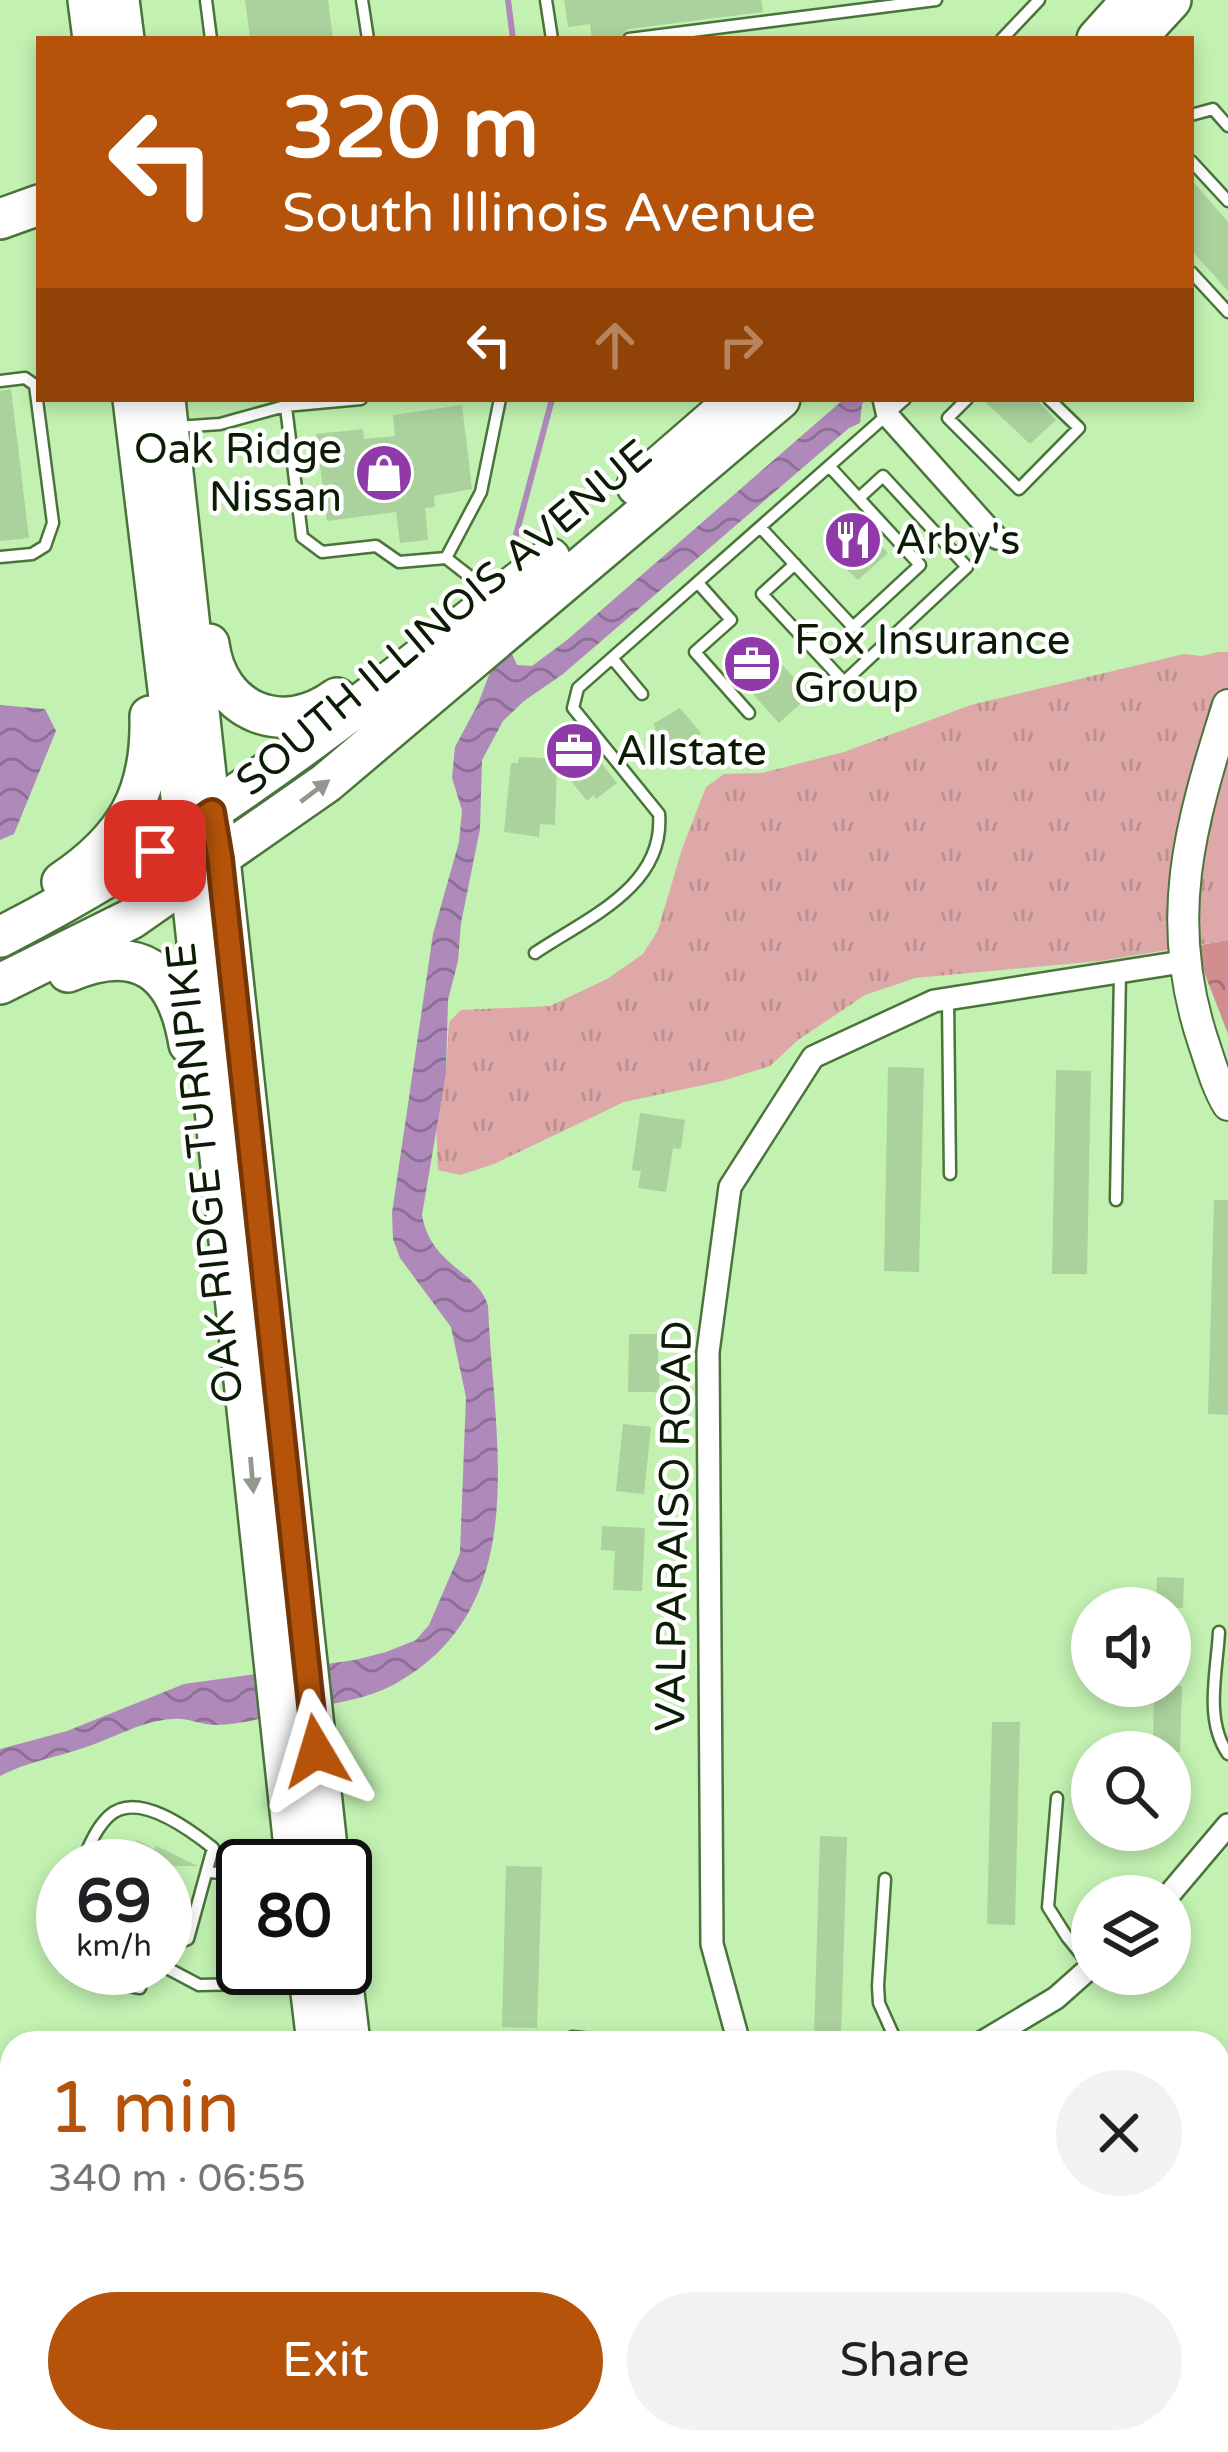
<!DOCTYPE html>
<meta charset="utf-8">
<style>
:root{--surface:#fff;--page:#f2f2f2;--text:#202124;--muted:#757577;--accent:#b45309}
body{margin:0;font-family:"Varela Round",sans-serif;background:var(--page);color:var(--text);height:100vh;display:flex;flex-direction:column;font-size:45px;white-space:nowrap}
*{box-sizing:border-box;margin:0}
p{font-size:39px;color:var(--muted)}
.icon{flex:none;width:66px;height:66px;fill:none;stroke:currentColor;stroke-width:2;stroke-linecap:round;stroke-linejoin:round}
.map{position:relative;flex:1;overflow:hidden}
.sheet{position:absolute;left:0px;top:2031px;width:1230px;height:423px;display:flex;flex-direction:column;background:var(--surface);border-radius:36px 36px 0 0;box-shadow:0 6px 18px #0003}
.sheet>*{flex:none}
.guide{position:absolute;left:36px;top:36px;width:1158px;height:366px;border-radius:0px;box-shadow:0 6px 18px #0003;background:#b45309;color:#fff;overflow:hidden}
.buttons{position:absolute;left:1071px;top:1587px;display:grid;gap:24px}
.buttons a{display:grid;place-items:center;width:120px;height:120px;border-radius:50%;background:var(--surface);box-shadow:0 6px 18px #0003;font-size:60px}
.speed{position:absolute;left:36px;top:1839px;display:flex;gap:24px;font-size:60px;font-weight:700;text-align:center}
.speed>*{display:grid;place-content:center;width:156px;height:156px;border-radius:50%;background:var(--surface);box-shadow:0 6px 18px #0003;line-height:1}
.speed small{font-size:30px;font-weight:400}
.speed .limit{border:6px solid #111;border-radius:18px;background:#fff;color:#111}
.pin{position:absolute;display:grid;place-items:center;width:102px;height:102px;color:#fff;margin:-51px;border-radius:24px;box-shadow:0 6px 18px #0006}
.me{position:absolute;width:132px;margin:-66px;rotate:353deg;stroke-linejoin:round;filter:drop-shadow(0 0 9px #0008)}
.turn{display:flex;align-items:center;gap:42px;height:252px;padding:0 48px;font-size:54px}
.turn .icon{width:156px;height:156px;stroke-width:2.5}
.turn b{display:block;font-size:84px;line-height:102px}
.lanes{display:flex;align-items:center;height:114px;padding:0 48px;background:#0003;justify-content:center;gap:60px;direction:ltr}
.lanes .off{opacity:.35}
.round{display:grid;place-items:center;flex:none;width:126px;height:126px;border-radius:63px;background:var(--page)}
.head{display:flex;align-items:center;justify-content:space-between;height:204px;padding:0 48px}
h1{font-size:72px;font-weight:600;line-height:90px;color:var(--accent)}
.button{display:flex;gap:24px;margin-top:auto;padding:24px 48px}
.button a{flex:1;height:138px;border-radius:72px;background:var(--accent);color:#fff;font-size:48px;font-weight:600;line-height:138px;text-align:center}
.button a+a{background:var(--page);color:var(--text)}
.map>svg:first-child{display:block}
.grass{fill:url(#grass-tufts)}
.forest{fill:url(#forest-crowns)}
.water{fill:url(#water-waves)}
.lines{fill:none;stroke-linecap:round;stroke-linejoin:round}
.stream{stroke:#ae89ba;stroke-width:6}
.building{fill:#abd29d}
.lane-casing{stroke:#4a743a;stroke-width:15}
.street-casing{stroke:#4a743a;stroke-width:26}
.secondary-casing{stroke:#4a743a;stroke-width:34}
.highway-casing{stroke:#4a743a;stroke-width:44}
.lane{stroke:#fff;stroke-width:10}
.street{stroke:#fff;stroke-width:21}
.secondary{stroke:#fff;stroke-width:30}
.highway{stroke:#fff;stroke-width:39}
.oneway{fill:#91998e}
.route-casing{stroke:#753606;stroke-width:30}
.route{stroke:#b45309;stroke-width:21}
.labels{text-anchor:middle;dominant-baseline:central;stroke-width:9;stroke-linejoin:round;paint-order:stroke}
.poi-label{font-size:42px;fill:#0b1c05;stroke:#fff;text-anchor:start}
.street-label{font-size:42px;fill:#0b1c05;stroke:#fff}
</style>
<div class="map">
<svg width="1228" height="2452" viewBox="0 0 1228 2452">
<defs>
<pattern id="grass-tufts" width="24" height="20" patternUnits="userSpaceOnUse" patternTransform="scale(3)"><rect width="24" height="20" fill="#dea8a9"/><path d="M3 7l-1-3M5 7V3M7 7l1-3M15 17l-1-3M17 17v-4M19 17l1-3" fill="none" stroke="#bd9090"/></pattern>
<pattern id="forest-crowns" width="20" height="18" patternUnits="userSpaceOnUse" patternTransform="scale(3)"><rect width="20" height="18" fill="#d18d8f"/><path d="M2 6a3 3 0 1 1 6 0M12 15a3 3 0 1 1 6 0" fill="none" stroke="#a87273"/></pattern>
<pattern id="water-waves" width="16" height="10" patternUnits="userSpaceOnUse" patternTransform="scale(3)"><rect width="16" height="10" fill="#ae89ba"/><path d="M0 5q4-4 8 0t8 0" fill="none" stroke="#8c6f95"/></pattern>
</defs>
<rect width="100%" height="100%" fill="#c2f1b1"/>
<!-- grass -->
<path class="grass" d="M1218,652H1228V940L1100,961L915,978L865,995L798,1040L770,1066L722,1081L624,1102L494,1164L460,1175L438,1170L436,1124L446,1073L449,1022L461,1010L550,1006L607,979L643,954L658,930L682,849L706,787L724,774L762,773L844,752L971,705L1184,654L1202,656Z"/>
<!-- forest -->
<path class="forest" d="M1228,940V1034L1201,964V945Z"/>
<!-- water -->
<path class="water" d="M844,399H866L862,404L860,423L849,428L563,674L524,701L503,721L482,760L480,829L461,923L458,961L448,1000L446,1073L422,1215C431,1267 479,1271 488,1306C493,1438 536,1608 393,1685C367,1699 335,1703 306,1709C277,1714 246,1724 216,1725C201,1725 187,1717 172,1719C141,1721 114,1738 86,1747C56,1758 28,1761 0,1776V1749L67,1731L184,1684L355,1660L386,1652L416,1640L429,1625L460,1553L466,1397L451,1327L400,1258L393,1239L392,1213L433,934L459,842L462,810L452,778L455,747L478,704L492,667L511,652L517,665L532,666L567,640Z
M0,705L45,709L56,731L14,834L0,840Z"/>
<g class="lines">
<!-- stream -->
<path class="stream" d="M508,0L513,39
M512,550L552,399"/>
</g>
<!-- building -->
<path class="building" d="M245,0H328L333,39H250Z
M564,0H761L763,12L628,29L619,38L592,39L590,24L568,27Z
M1191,179L1228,222V291L1191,250Z
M11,389L29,538L0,541V391Z
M982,399H1036L1056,420L1030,444Z
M462,405L472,489L434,496L435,507L425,508L428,540L400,543L396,512L327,521L316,434L363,429L364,439L395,436L393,415Z
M847,511L888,553L858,580L823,547L839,533L831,525Z
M760,641L810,695L779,723L730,669Z
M680,708L701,733L687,745L692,752L681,760L676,753L664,763L644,739L656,728L653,724Z
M575,729L617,783L596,799L594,795L587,801L557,763L555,825L540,824L539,837L504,832L511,763H518L519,757L567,759L555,744Z
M888,1067L924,1068L919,1272L884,1271Z
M1056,1070L1091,1071L1087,1274H1052Z
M640,1113L685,1120L681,1149L673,1148L666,1192L638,1188L641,1171L632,1170Z
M1214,1200H1228V1415L1208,1414Z
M629,1334H657L660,1392H628Z
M623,1424L651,1427L644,1494L616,1491Z
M602,1526L645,1528L642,1591L613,1590L615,1551L601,1550Z
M1157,1577L1184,1578L1183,1608H1156Z
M1154,1686H1182L1180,1752H1153Z
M992,1722H1020L1015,1925L987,1924Z
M820,1836L847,1837L841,2038L814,2037Z
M137,1840L154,1849L156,1846L198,1866H125Z
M506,1866L542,1867L537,2028L502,2027Z"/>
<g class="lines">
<!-- lane casing -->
<g class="lane-casing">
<path id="lane" d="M206,0L211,39
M362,0L368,39
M546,0L552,39
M629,39L936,0
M1002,39L1039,0
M1191,115L1213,109L1228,126
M1191,161L1228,201
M1191,272L1228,312
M0,381L25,378L35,385L53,523L45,546L32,554L0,557
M285,399L302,537L322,552L376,546L399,562L446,558L491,593
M967,399L948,418L1019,489L1079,428L1049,399
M177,427L220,424L285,406L361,399
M761,528L853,627L920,565L830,467
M446,558L481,492L500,399
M795,564L762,594L844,682L967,567L883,476L859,498
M698,583L731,620L695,652L749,713
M612,658L642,694
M535,953C587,918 665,887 659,814L573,708L578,688L905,399
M948,999L950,1174
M1116,1200L1120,972
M1219,1632C1217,1671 1204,1720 1228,1754
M1057,1798L1048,1907L1067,1937L1091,1967
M80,1866C88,1849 95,1829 109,1816C137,1790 189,1829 213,1848L188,1939L165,1948
M208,1872L243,1874
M885,1879L878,1986L879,2003L897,2043
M63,1899C53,1923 43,1944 63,1965
M165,1967L199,1985L250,1984L249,1968
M66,1968L82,1978L140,1988L143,1968
M572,2037L633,2043
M567,2452L568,2442
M771,2452L772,2442"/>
</g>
<!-- street casing -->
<g class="street-casing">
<path id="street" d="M884,399L888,416L997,538
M1168,1896L1228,1825
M739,2043L712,1944L708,1352L730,1187L813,1057L934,1001L1182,962
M981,2043L1056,1998L1092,1966
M621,2442L622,2452
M226,2452L238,2442"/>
</g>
<!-- secondary casing -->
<g class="secondary-casing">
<path id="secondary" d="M1228,705C1190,825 1162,920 1204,1044C1211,1065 1217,1087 1228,1105"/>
</g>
<!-- highway casing -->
<g class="highway-casing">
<path id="highway" d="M88,0L93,39
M119,0L124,39
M1097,39L1132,0
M1135,39L1171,0
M0,219L39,205
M133,399L185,830L296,1866
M165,399L207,784L220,859L329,1866
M637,486L737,399
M209,644C218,713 283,738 337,698
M62,882C126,839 152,794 150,716
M0,937C199,836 374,694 550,558
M68,972C139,942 177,971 189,1044
M0,984L131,919L326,783L780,399
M308,1968L317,2043
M341,1968L350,2043
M361,2442L362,2452
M394,2442V2452"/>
</g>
<!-- lane -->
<use href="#lane" class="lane"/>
<!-- street -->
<use href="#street" class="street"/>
<!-- secondary -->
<use href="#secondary" class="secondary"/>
<!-- highway -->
<use href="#highway" class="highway"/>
</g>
<!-- one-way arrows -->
<defs><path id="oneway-solid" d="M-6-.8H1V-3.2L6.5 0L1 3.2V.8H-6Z" transform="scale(3)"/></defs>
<g class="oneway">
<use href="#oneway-solid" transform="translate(315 791) rotate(-37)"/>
<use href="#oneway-solid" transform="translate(252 1475) rotate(85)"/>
</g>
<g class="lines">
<!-- route casing -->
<g class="route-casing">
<path id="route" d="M155,851L212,812L220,859L316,1751"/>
</g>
<!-- route -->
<use href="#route" class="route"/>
</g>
<!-- icons -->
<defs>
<g id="shop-disc" transform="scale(3)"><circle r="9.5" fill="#8f3aa8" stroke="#fff"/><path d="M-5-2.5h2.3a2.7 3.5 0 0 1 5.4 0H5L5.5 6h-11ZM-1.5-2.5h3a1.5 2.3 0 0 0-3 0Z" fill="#fff"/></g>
<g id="restaurant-disc" transform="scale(3)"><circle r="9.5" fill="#8f3aa8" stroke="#fff"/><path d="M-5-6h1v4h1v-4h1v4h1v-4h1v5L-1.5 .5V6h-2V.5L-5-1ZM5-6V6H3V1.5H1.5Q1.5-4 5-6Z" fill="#fff"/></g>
<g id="office-disc" transform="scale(3)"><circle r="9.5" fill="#8f3aa8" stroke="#fff"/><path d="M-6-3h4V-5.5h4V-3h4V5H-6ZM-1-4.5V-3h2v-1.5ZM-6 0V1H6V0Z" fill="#fff"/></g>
</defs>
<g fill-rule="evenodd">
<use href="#shop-disc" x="384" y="473"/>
<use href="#restaurant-disc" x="853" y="540"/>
<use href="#office-disc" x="752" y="664"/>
<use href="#office-disc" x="574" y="751"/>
</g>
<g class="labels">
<!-- poi labels -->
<g class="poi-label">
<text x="342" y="449" text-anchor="end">Oak Ridge<tspan x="342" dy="48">Nissan</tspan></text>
<text x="895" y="540">Arby's</text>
<text x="794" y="640">Fox Insurance<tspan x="794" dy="48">Group</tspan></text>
<text x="616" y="751">Allstate</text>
</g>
<!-- street labels -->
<g class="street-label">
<text transform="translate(444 618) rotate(-40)">SOUTH ILLINOIS AVENUE</text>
<text transform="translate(205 1173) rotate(-96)">OAK RIDGE TURNPIKE</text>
<text transform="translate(674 1526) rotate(-89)">VALPARAISO ROAD</text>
</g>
</g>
</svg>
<div class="buttons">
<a><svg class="icon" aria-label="sound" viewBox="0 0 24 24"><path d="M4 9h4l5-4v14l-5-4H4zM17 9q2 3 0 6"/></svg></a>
<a><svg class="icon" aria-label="search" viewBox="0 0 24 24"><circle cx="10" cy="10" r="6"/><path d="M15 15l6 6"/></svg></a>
<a><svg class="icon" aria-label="layers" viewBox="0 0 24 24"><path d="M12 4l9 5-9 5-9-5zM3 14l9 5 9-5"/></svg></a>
</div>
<div class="speed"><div>69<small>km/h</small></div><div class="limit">80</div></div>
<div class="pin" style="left:155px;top:851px;background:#d93025"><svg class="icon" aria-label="arrive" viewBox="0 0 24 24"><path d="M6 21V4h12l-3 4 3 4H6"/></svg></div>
<svg class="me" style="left:316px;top:1751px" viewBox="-20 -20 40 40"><path d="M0-17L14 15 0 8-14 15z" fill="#b45309" stroke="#fff" stroke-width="4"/></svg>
<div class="guide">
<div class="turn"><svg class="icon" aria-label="left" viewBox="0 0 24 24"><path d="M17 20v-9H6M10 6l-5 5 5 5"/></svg><div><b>320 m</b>South Illinois Avenue</div></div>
<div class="lanes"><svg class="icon" aria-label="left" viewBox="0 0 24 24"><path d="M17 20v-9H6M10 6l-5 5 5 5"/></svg><svg class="icon off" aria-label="ahead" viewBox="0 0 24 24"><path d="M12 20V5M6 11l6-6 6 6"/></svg><svg class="icon off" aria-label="right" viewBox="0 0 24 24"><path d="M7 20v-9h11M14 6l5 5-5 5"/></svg></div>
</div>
<section class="sheet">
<div class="head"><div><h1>1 min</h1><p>340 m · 06:55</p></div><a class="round"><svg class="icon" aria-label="close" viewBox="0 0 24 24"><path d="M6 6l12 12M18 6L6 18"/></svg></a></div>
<div class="button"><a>Exit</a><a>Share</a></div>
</section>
</div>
